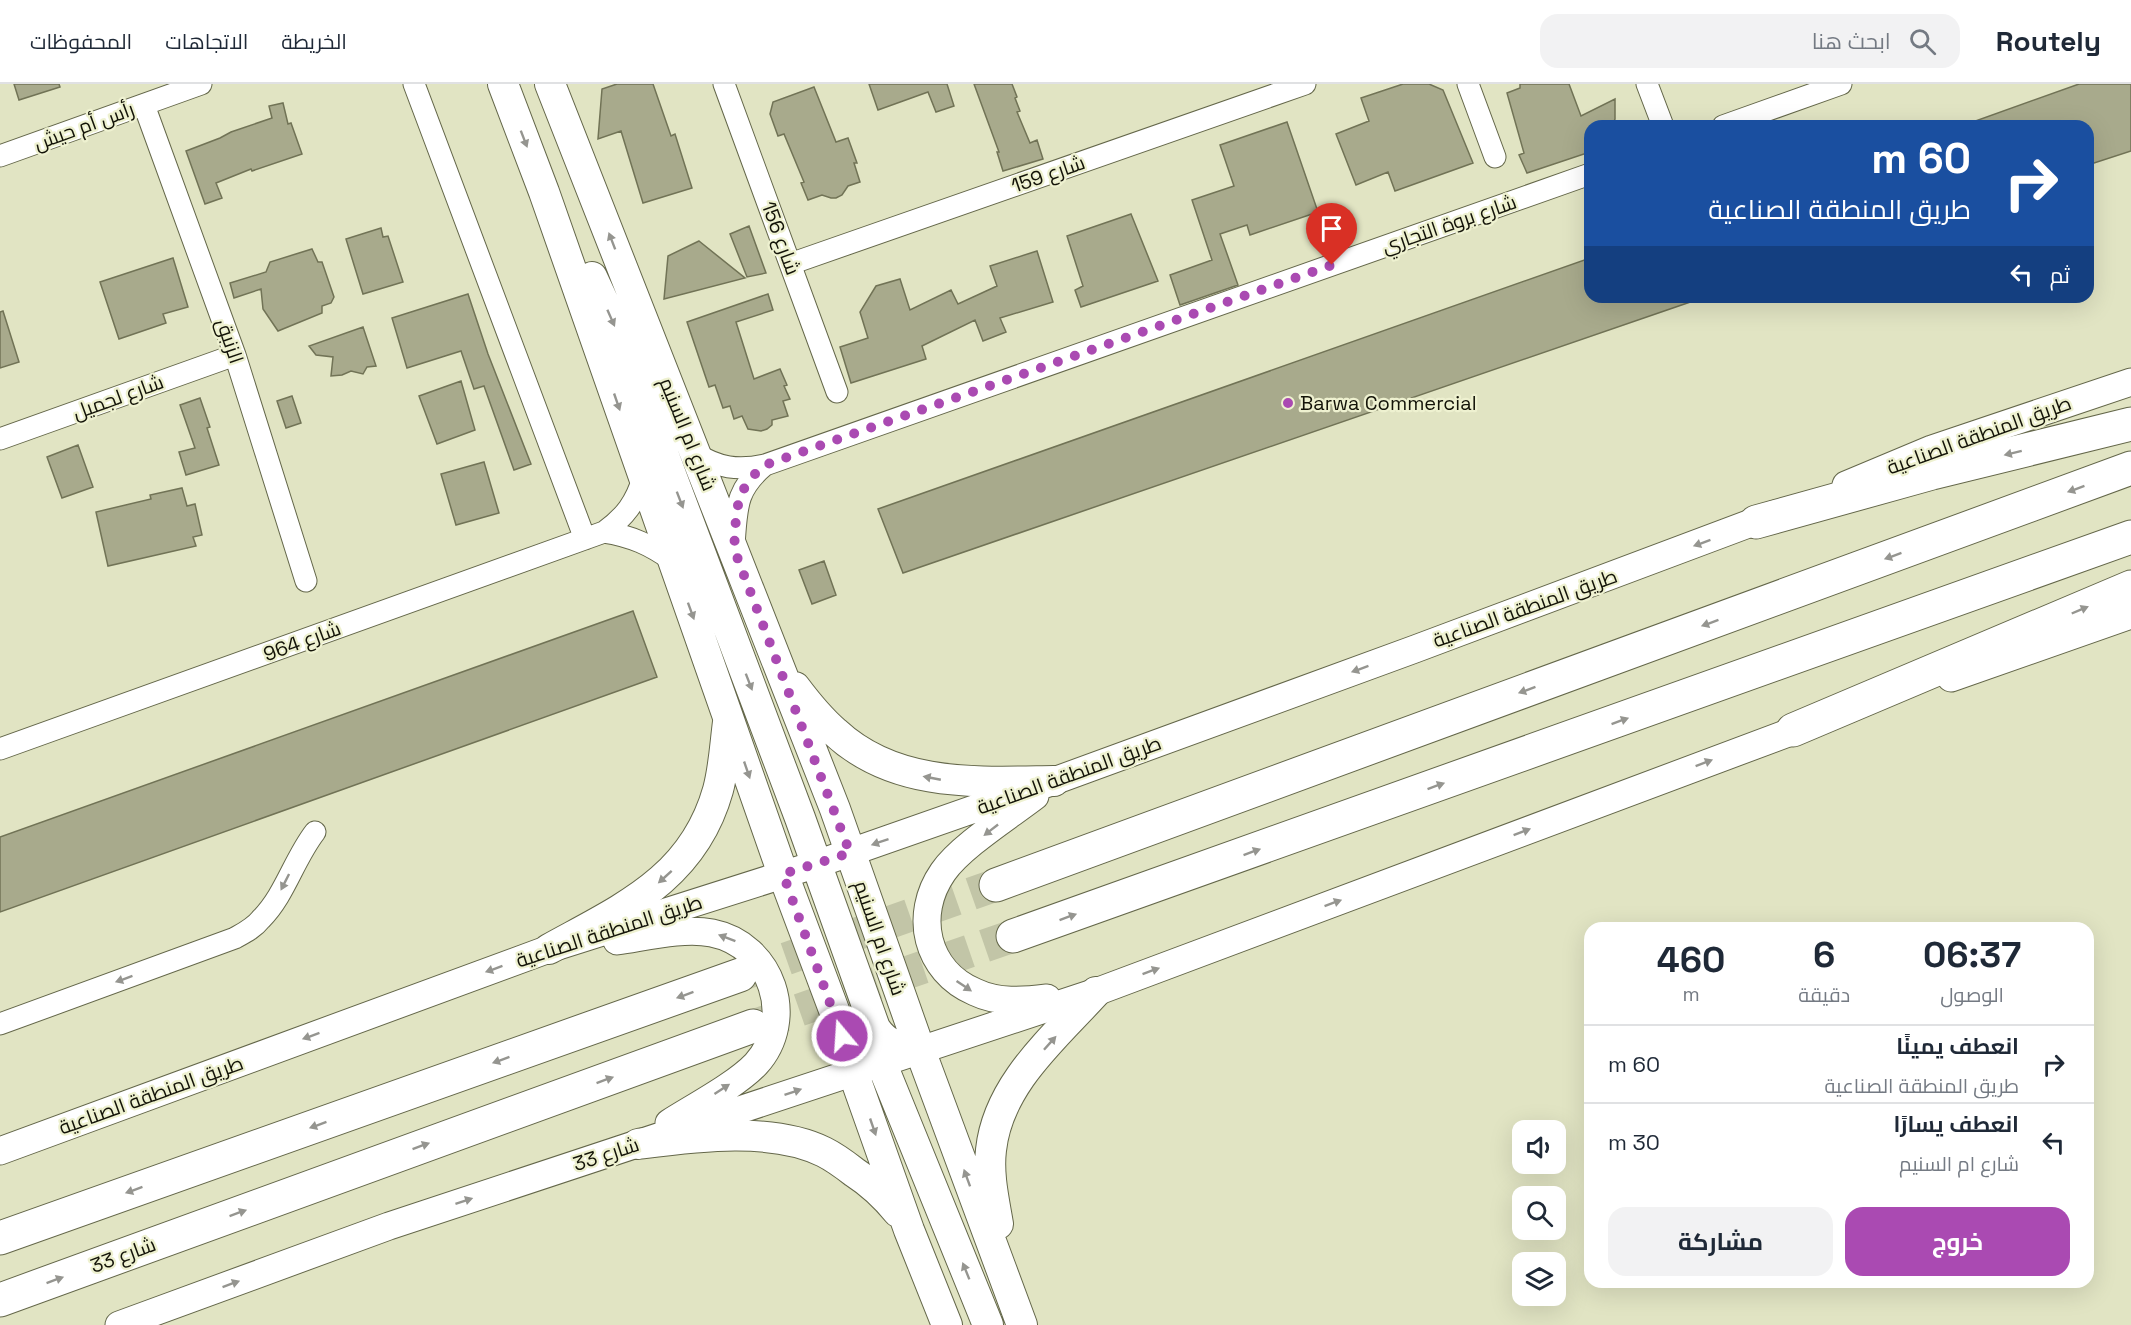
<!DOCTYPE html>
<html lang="ar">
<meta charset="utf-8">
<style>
:root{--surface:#fff;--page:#f2f2f3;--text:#1f2937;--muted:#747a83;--line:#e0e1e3;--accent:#aa4ab2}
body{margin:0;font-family:"Space Grotesk",Cairo,sans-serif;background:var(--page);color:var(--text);direction:rtl;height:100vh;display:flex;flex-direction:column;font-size:22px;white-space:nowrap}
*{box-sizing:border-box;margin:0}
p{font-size:20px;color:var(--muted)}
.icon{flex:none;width:33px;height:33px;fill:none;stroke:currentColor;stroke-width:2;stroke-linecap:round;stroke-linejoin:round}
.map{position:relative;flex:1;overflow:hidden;direction:ltr}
.sheet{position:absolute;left:1584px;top:838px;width:510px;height:366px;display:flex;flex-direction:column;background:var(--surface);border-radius:18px;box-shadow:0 6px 24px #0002;direction:rtl}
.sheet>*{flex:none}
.hud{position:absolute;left:1584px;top:36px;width:510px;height:183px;border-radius:18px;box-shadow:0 6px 24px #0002;direction:rtl;background:#1a4fa0;color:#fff;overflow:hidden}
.fabs{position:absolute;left:1512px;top:1036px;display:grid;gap:12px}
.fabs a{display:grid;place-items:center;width:54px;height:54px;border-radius:12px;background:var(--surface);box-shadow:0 6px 24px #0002;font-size:30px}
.pin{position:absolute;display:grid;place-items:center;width:51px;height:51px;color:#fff;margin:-62px -26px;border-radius:50% 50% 50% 0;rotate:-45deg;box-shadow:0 0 6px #0007}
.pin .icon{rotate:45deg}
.me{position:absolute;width:66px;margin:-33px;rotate:342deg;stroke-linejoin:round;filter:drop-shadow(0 0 4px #0008)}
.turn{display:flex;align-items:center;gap:21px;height:126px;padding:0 24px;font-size:27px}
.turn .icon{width:78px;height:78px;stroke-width:2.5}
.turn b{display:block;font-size:42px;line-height:51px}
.then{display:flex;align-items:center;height:57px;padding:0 24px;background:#0003;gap:12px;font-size:22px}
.eta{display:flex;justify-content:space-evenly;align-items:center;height:102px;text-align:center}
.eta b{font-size:36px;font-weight:700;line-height:42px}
.cta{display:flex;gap:12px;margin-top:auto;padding:12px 24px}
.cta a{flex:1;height:69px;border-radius:18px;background:var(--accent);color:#fff;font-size:24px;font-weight:700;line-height:69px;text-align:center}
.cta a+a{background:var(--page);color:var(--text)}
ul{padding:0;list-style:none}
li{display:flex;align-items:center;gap:18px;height:78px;padding:0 24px;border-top:2px solid var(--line)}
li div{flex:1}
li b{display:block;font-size:22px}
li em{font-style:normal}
header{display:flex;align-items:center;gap:36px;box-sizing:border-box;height:84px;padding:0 30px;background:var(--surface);border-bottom:2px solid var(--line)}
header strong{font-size:28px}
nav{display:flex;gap:33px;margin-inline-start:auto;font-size:21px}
.search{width:420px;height:54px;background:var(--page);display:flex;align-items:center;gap:15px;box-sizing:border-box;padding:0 21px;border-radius:18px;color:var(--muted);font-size:22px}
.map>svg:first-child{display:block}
.building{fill:#a8aa8c;stroke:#717356;stroke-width:1.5}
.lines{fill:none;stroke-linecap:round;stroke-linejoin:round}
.trunk-tunnel{stroke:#c2c5a7;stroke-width:33;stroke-dasharray:33 16;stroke-linecap:butt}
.minor-casing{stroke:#64674a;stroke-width:23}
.tertiary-casing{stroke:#64674a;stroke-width:29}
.secondary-casing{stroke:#64674a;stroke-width:32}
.trunk-casing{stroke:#64674a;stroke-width:35}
.minor{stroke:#fff;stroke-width:21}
.tertiary{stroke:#fff;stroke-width:27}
.secondary{stroke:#fff;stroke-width:30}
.trunk{stroke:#fff;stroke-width:33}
.oneway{fill:#959590}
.route{stroke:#aa4ab2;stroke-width:10;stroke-dasharray:0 18}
.poi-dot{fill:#aa4ab2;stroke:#eef1d0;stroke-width:2}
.labels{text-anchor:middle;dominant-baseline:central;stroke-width:4.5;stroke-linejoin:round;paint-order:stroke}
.street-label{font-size:20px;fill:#131308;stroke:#eef1d0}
.poi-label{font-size:20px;fill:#131308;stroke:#eef1d0;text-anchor:start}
</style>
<header>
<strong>Routely</strong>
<div class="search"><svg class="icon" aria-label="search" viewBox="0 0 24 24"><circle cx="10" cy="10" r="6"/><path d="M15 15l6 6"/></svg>ابحث هنا</div>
<nav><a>الخريطة</a><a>الاتجاهات</a><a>المحفوظات</a></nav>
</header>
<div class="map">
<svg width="2131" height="1241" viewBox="0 0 2131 1241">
<rect width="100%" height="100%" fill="#e1e4c3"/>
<!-- building -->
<path class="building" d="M14,0H59L60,3L19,16Z
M617,0H653L671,52L675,50L692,104L643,119L621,47L598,55L602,5Z
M869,0H947L954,22L936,28L928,8L878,26Z
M974,0H1012L1017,13L1015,14L1020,27L1017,28L1030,59L1037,56L1043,75L1003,87L997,68H999Z
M1403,0H1429L1443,6L1473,79L1395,107L1388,88L1356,101L1336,50L1369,37L1361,14Z
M1520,0H1569L1581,32L1615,15V35L1612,42H1590V68L1527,89L1519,71L1524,69L1507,9L1520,4Z
M2079,0H2131V67L2088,81V42H1967V40Z
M814,3L836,58L848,54L857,79H854L860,98L848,102L842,111L836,114H831L822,111L808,116L801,99L804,98L784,50L778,52L770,30L773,18Z
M283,19L288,40L291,39L302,70L252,87L251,85L216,99L222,114L205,120L186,67L220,54L231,48L272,34L269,22Z
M1287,38L1318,128L1250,151L1247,141L1220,150L1238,201L1180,221L1170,191L1212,176L1192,116L1234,102L1220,61Z
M1131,130L1158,197L1081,223L1075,206L1083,202L1067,152Z
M749,142L766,189L747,193L730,150Z
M381,144L383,153L388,152L403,198L363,210L346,155Z
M699,157L745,194L664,215L668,172Z
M312,165L318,178H322L334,213L331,219L322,222V229L278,247L263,225L261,205L234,214L230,199L266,188L270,178Z
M1037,167L1053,218L1000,234L1006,248L983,257L975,236L922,262L926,275L851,299L840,263L868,254L860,228L876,202L900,195L910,226L951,206L958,220L997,202L990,182Z
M173,174L188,223L163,230L166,239L119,255L100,198Z
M1590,174V213H1698L1699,215L903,489L878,425Z
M468,210L488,270L531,380L514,386L484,302L474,305L461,267L407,284L392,234Z
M768,210L773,226L736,238L754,295L780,285L787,301L784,302L790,315L783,317L788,332L772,336V341L767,345L761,347L748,345L742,332L734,335L730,322L723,324L715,301L709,303L687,238Z
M3,227L19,278L0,284V228Z
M363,243L376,282L367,283L363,290L351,287L342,291L331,292L333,273L316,271L309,262Z
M461,297L475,346L437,360L419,312Z
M292,312L301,339L286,344L277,317Z
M200,314L210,343L207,344L219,381L186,391L179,368L195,364L180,321Z
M78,361L93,403L62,414L47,373Z
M484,378L499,429L456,441L441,390Z
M182,404L187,422L195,420L202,451L193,453L196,462L108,482L96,428L151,415L150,411Z
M824,477L836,511L812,520L799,486Z
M633,527L657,593L0,828V753Z"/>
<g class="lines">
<!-- trunk-tunnel -->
<path class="trunk-tunnel" d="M740,891L996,801
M753,942L1013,852"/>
<!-- minor casing -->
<g class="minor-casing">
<path id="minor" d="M414,0L585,455
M724,0L837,308
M1468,0L1495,73
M1647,0L1663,42
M144,21L235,271L306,497
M1723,42L1841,0
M0,72L201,0
M790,180L1305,0
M0,355L235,271
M695,369C718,384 738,387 765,381L1590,90
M604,448C631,452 651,461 673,477
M734,461C737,424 735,406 765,381
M0,665L604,448C625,433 636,418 643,394
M0,940L235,854C244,849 254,844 261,835C285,811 294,775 315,748"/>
</g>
<!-- tertiary casing -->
<g class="tertiary-casing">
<path id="tertiary" d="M1846,401L1932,365L2131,298
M1951,594L2131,531
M1035,712C1009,732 960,763 943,788C913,831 926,887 975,908C998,919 1023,917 1047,914
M617,857C645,853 684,843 712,849C772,861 797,935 756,980C736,1001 694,1023 669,1039
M0,1067L549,865L817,780L1054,697L1415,565L1775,430
M119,1241L389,1142L1096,908L1812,640"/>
</g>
<!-- secondary casing -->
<g class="secondary-casing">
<path id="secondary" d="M503,0L544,108L783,790L837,934L853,988L909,1146L947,1241
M550,0L835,725L920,966L1022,1241
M592,193L617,247L800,734L875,944C887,962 900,964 920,966
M795,603C807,619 820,635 835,648C895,704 977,698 1054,697
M549,865C623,824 693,795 718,706C724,684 725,661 728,638
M866,941L988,1241
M638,1060C693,1053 772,1042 824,1068C834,1073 845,1081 854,1088C871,1099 885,1112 898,1128
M998,1140C994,1116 988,1091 991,1066C998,1000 1054,954 1096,908"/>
</g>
<!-- trunk casing -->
<g class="trunk-casing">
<path id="trunk" d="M1756,438L1932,389L2131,340
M1793,646L2131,503
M996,801L2131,384
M1013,852L2131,453
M0,1154L740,891
M0,1216L753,942"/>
</g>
<!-- minor -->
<use href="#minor" class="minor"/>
<!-- tertiary -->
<use href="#tertiary" class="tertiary"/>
<!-- secondary -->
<use href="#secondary" class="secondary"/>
<!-- trunk -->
<use href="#trunk" class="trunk"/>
</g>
<!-- one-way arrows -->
<defs><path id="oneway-solid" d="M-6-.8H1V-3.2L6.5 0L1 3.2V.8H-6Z" transform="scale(1.5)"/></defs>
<g class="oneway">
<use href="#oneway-solid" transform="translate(524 55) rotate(69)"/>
<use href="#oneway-solid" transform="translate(612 157) rotate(-111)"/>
<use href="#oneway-solid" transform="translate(611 234) rotate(66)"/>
<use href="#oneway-solid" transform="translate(617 318) rotate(71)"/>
<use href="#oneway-solid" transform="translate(2013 369) rotate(166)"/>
<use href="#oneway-solid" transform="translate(2076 405) rotate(160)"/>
<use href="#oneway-solid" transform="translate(680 416) rotate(69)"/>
<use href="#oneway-solid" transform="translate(1702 459) rotate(160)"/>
<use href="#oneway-solid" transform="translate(1893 472) rotate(160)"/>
<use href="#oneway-solid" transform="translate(2080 526) rotate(-23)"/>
<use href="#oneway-solid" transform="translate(691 527) rotate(70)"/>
<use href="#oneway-solid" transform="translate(1710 539) rotate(160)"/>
<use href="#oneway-solid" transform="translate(1360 585) rotate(160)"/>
<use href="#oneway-solid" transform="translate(749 598) rotate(69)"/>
<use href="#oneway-solid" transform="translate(1527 606) rotate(160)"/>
<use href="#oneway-solid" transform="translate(1620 637) rotate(-20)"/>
<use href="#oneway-solid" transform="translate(1704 679) rotate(-21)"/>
<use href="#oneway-solid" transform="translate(747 686) rotate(71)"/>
<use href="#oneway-solid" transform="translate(932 694) rotate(-169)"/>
<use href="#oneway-solid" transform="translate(1436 702) rotate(-20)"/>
<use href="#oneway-solid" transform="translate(991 746) rotate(142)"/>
<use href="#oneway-solid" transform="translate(1522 748) rotate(-21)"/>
<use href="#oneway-solid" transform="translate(880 758) rotate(161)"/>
<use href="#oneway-solid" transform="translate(1252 768) rotate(-20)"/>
<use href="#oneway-solid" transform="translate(665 793) rotate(138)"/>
<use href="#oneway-solid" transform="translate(285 798) rotate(117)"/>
<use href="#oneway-solid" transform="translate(1333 819) rotate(-20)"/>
<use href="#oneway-solid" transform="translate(1068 833) rotate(-20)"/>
<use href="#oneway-solid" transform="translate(727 854) rotate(-159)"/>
<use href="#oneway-solid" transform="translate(494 885) rotate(160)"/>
<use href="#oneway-solid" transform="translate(1151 887) rotate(-20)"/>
<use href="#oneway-solid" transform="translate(124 895) rotate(160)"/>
<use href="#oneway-solid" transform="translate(964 902) rotate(34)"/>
<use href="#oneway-solid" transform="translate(685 911) rotate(160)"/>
<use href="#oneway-solid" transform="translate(311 952) rotate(160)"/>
<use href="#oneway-solid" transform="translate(1050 959) rotate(-48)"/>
<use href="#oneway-solid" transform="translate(501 976) rotate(160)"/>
<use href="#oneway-solid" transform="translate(605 996) rotate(-20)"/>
<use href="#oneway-solid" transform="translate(722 1005) rotate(-33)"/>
<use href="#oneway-solid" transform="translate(793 1008) rotate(-19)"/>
<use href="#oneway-solid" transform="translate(318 1041) rotate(160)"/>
<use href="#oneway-solid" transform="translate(873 1043) rotate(71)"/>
<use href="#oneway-solid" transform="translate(421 1062) rotate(-20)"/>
<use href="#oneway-solid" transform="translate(967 1094) rotate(-110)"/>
<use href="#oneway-solid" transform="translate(134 1106) rotate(160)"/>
<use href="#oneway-solid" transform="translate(464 1117) rotate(-18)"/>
<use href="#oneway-solid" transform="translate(238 1129) rotate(-20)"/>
<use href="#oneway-solid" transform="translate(966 1187) rotate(-112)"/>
<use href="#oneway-solid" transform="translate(55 1196) rotate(-20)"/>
<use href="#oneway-solid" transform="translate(231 1200) rotate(-20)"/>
</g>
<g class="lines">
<!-- route -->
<path class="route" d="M842,952L783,790L850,769L734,465C737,427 733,407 765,381L1332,181"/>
</g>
<!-- markers -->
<circle class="poi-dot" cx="1288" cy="319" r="6"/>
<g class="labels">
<!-- street labels -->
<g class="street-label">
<text transform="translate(84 42) rotate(-20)">رأس أم حيش</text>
<text transform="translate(1048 90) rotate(-19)">شارع 159</text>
<text transform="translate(1449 140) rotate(-19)">شارع بروة التجاري</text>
<text transform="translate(781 154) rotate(70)">شارع 156</text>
<text transform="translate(230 257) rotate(71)">الزنبق</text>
<text transform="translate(118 313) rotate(-20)">شارع لجميل</text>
<text transform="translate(688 350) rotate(68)">شارع ام السنيم</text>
<text transform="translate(1979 351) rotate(-20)">طريق المنطقة الصناعية</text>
<text transform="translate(1525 524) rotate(-20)">طريق المنطقة الصناعية</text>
<text transform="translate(302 557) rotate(-20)">شارع 964</text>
<text transform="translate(1069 691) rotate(-20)">طريق المنطقة الصناعية</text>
<text transform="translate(609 847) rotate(-18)">طريق المنطقة الصناعية</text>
<text transform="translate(880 854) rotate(71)">شارع ام السنيم</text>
<text transform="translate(151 1011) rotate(-20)">طريق المنطقة الصناعية</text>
<text transform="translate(606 1070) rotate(-18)">شارع 33</text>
<text transform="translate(123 1171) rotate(-20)">شارع 33</text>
</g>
<!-- poi labels -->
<g class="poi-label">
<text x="1300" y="319">Barwa Commercial</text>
</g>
</g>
</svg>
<div class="fabs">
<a><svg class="icon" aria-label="sound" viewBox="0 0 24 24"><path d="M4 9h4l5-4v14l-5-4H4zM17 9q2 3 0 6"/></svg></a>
<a><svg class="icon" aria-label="search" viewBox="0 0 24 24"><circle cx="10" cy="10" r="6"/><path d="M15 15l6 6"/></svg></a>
<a><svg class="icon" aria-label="layers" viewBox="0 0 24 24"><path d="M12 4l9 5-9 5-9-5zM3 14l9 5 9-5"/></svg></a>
</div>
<div class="pin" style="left:1332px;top:181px;background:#d93025"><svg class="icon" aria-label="arrive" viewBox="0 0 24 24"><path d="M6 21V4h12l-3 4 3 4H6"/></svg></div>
<svg class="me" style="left:842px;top:952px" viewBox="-20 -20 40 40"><circle r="17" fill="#aa4ab2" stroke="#fff" stroke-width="3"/><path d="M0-11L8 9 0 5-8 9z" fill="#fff"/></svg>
<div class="hud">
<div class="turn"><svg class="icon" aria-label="right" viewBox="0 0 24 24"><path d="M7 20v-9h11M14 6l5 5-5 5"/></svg><div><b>60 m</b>طريق المنطقة الصناعية</div></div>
<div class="then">ثم<svg class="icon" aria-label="left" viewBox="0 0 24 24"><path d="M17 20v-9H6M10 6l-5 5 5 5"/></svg></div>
</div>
<section class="sheet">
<div class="eta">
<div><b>06:37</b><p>الوصول</p></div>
<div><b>6</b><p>دقيقة</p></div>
<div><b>460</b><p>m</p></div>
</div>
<ul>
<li><svg class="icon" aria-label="right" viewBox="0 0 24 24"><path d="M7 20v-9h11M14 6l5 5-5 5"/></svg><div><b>انعطف يمينًا</b><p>طريق المنطقة الصناعية</p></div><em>60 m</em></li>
<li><svg class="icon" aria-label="left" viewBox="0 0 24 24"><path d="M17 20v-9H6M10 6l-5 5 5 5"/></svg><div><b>انعطف يسارًا</b><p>شارع ام السنيم</p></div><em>30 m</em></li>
</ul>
<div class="cta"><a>خروج</a><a>مشاركة</a></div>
</section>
</div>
